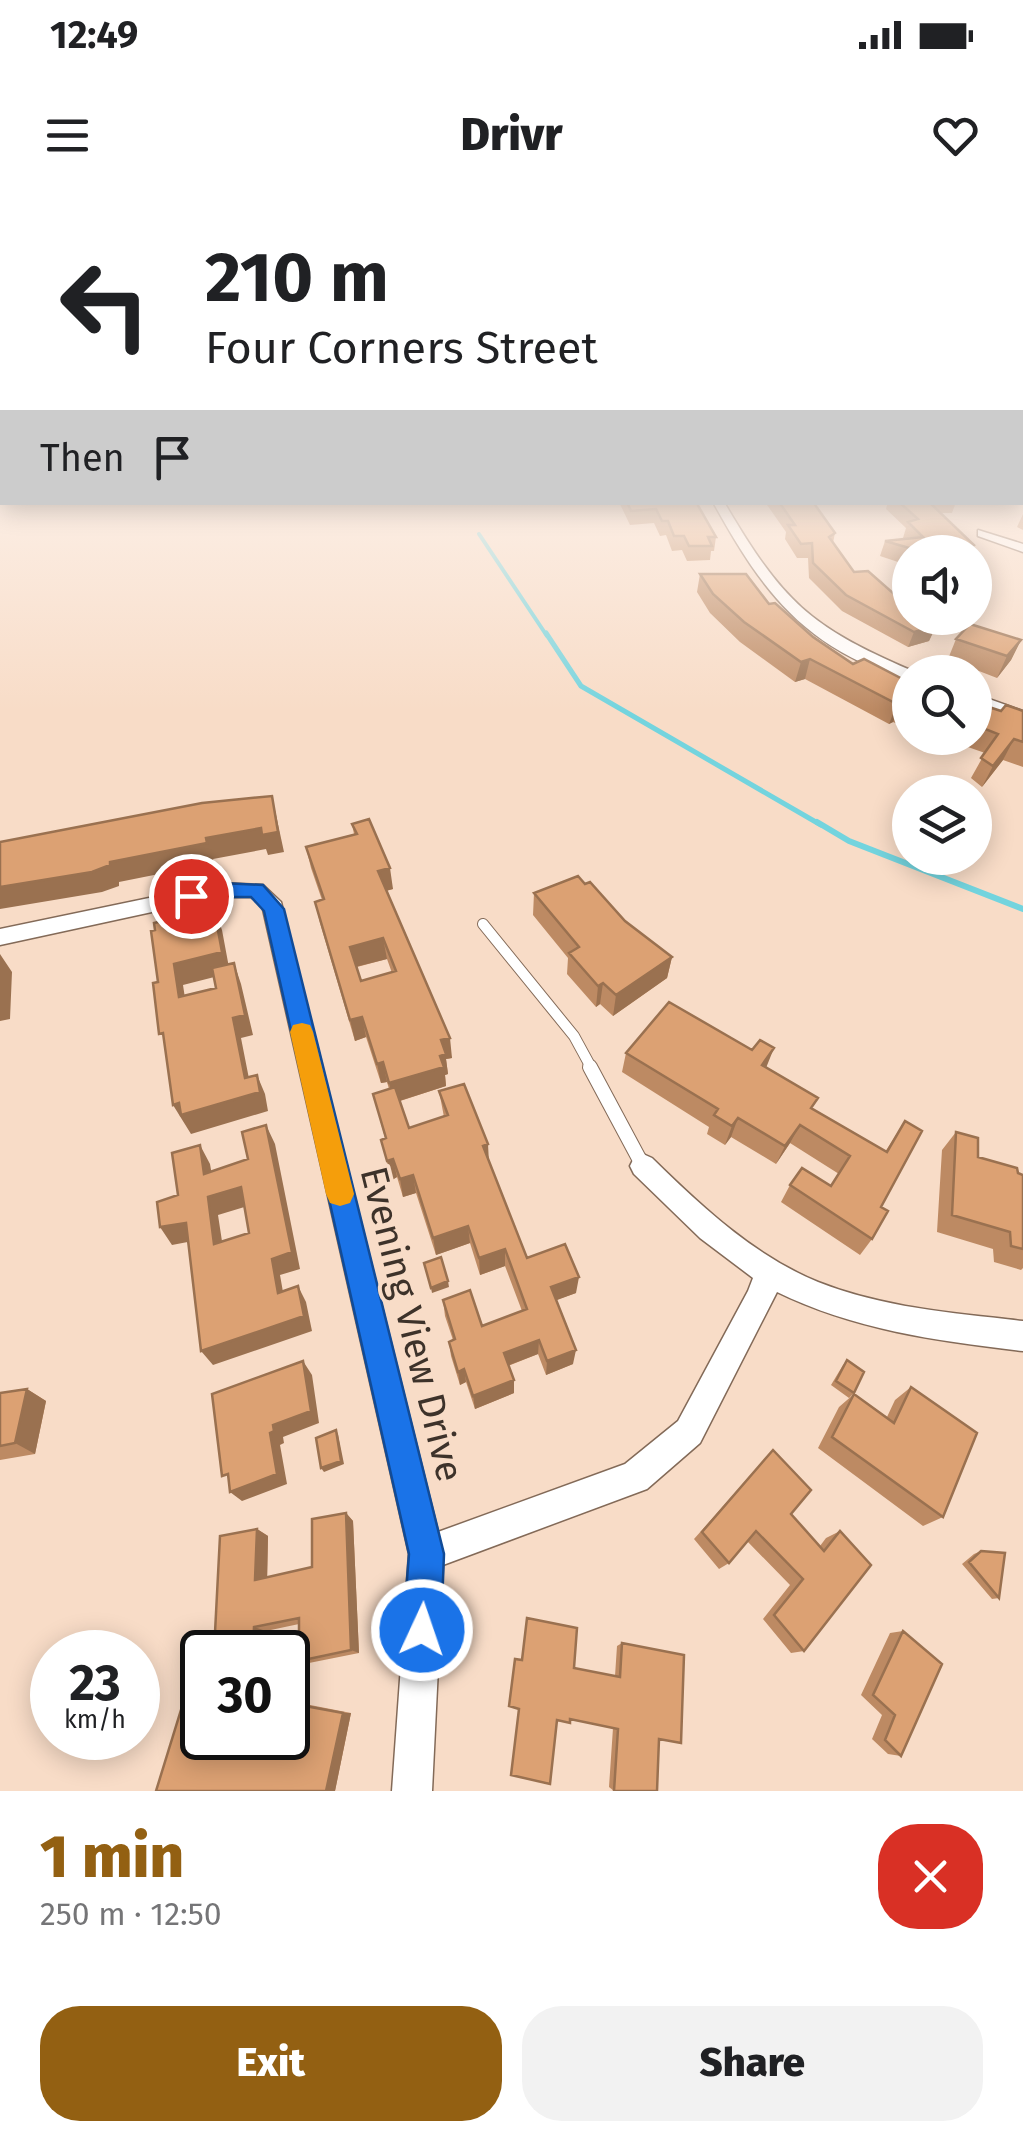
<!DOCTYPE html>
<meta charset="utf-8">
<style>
:root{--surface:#fff;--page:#f2f2f2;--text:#202124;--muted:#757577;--accent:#936012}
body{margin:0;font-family:"Fira Sans",sans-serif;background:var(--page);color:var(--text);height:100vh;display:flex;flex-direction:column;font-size:38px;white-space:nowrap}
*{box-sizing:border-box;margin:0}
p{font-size:32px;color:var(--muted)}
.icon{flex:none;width:55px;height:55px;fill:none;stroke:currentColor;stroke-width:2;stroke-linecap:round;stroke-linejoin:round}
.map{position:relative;height:1591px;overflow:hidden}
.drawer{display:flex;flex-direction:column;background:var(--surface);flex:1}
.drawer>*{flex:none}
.top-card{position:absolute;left:0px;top:0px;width:1025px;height:305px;box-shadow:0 5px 25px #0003;background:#fff;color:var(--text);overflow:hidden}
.buttons{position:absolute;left:892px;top:335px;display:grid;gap:20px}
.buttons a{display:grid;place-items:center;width:100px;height:100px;border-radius:50%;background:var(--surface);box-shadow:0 5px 25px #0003;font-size:50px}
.speed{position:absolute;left:30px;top:1430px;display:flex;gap:20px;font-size:50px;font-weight:700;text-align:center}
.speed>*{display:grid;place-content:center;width:130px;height:130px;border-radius:50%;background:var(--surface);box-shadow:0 5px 25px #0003;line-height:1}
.speed small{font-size:25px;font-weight:400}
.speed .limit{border:5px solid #111;border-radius:15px;background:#fff;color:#111}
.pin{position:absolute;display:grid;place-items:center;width:85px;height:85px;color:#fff;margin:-42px;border:5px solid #fff;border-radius:50%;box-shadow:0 2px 10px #0007}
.me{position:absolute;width:110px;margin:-55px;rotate:3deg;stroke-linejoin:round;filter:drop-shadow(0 0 8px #0008)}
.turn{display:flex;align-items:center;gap:35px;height:210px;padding:0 40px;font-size:45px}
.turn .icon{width:130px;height:130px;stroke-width:2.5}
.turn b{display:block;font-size:70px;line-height:85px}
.then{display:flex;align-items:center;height:95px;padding:0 40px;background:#0003;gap:20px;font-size:38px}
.round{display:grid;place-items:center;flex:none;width:105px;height:105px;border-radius:40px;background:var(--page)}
.headline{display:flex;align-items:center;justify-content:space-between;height:170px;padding:0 40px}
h1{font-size:60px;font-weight:800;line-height:75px;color:var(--accent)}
.action{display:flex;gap:20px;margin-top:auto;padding:20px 40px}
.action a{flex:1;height:115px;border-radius:40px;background:var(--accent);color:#fff;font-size:40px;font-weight:800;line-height:115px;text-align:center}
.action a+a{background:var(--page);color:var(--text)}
.status{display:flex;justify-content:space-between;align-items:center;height:70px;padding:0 50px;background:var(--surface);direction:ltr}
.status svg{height:28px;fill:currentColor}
header{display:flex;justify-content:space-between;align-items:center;height:130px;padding:0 40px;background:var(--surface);font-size:45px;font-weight:800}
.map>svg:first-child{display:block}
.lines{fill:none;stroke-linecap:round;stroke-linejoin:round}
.stream-far2{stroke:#73d4de;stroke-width:4}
.stream-far1{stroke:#73d4de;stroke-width:5}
.stream{stroke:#73d4de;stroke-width:6}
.lane-far1-casing{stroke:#836a58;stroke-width:12}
.lane-casing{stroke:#836a58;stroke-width:16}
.street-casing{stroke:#836a58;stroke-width:3}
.lane-far1{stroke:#fff;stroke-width:10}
.lane{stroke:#fff;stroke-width:14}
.street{fill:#fff;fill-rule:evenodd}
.wall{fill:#bd8a63;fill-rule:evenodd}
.shaded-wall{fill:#9a7150}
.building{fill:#dca173;stroke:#9a7150;stroke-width:2.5;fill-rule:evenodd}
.route{fill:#1a73e8;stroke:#114b97;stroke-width:2.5}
.slow{fill:#f59e0b}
.labels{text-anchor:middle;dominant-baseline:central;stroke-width:8;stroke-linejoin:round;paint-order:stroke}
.near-street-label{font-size:38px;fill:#3d322a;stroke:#f8dcc7}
</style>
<div class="status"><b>12:49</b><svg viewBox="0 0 49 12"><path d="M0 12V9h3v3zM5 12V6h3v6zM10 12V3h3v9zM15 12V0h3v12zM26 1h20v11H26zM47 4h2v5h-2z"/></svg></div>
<header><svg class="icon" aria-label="menu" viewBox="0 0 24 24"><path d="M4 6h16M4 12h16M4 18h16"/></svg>Drivr<svg class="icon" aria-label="heart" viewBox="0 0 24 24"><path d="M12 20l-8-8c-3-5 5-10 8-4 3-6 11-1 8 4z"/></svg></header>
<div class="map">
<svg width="1023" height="1591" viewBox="0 0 1023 1591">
<rect width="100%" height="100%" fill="#f8dcc7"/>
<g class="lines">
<!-- stream-far2 -->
<path class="stream-far2" d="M479,334L547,436"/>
<!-- stream-far1 -->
<path class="stream-far1" d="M546,433L581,486L821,625"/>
<!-- stream -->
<path class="stream" d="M817,622L849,641L1023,709"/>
<!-- lane-far1 casing -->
<g class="lane-far1-casing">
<path id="lane-far1" d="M483,724L574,836L592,869"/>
</g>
<!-- lane casing -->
<g class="lane-casing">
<path id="lane" d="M590,867L643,966"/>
</g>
<!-- street casing -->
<g class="street-casing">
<path id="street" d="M713,302H724C782,401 809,427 915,472H910V481C805,449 763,393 713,302Z
M978,330L1023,344V352L978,336Z
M975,494L1023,511V521L975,504Z
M221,683L263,685L281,702L438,1332L625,1264L678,1221L748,1091L753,1078L700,1038L634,974L630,966L634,958L643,954L652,958C701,1006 754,1056 818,1082C883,1108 955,1113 1023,1121V1151C937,1141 855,1130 777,1092L700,1243L647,1289L443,1365L432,1591H392L409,1354L262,705L251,697H221L0,745V729Z"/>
</g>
<!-- lane-far1 -->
<use href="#lane-far1" class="lane-far1"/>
<!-- lane -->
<use href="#lane" class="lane"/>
<!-- street -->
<use href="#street" class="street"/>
</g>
<!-- wall -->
<path class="wall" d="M619,302H696L716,337L714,351H711L710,360L687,361L682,350L672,351L666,335L660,336L654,323L630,325Z
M765,302H813L835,333L833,343L854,372L910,408V418L936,426L929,441L908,447L842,411L809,378L808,358H797L785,339L786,332Z
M888,302H956L952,313H940L971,352H910V366L880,356L885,341L904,339L903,338L906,328L886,309Z
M1023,314V330L1017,327Z
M700,374L769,404L853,464L910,483V529L893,522L889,524L805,479L795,482L740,442L710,413L697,392Z
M956,439L1021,440L1011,460L997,478L948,459Z
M975,506L989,511H1023V567L1003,560L982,587L971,578L985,553L945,539L940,542L929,538H975Z
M352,624L393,689L386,691L452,858L446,859L448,874L445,875L446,886L400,901L409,928L444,917L439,891L489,962L527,1058L576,1093L556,1100L573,1164L546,1175L538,1154L508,1166L514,1180V1193L475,1209L466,1182L460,1185L451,1156L449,1142L453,1140L445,1116L443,1100L482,1126L522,1111L505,1066L480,1075L470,1043L436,1055L416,993L403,997L397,977L392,980L381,940L385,938L373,894L389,889L387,882L381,883L366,837L355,841L320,723L315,702L322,700L311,668L306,647L354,634ZM387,759L392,773L361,781L357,767Z
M585,684L625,721L672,757L667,778L613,816L600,804L596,807L567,774L568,758L533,715L534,693Z
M626,853L766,868L813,909L885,952L905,921L872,1039L860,1055L781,1002L790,985L831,986L839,974L790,943L776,964L731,937L725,945L707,934L709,927L622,872Z
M956,932L978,957L1023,975V1068L1021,1070L994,1062L993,1049L937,1032L942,950Z
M847,1160L854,1193L849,1198L831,1185L843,1165Z
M911,1187L943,1317L923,1326L818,1248L839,1207L854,1194L887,1217L895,1200Z
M27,1189L46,1201L35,1254L0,1260V1193Z
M773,1250L791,1314L820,1346L826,1338L840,1331L804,1451L791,1453L763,1419L790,1385L747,1341L729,1363L719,1369L694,1339Z
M346,1313L353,1321L359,1453L309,1463L299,1461V1424L266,1431L214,1452L257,1329L268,1336L267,1377L312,1367Z
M981,1351L999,1398L992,1399L962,1364L974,1354Z
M903,1431L901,1556L888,1554L872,1539L882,1515L861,1495L890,1433Z
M622,1443L659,1539L614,1591L609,1587L613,1528L574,1468L615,1476L617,1446Z
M185,1497L202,1498V1538H251L284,1545L294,1504H305L351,1513L335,1591H156Z"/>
<!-- shaded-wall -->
<path class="shaded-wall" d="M936,426L929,441L908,447L914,432Z
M1021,440L1011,460L997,478L1007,456Z
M810,459L805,479L795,482L801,462Z
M901,501L893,522L889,524L897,504Z
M1014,539L1003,560L982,587L993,566Z
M272,596L284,652L268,655L266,649L213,659L214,663L119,682V686L102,692L0,709V687L206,638Z
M390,668L393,689L381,692L378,671Z
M214,709L222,730L230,773L183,785L188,818L179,797L174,764Z
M383,738L387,759L355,767L350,747Z
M0,754L12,772L10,819L0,821Z
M672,757L667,778L613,816L616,795Z
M234,763L241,784L253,835L241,838L252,894L257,875L265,894L268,911L191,934L173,905L245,878L233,818Z
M603,783L600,804L596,807L598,786Z
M362,817L366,837L355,841L350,820Z
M450,838L452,858L446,859L448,874L445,875L446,886L393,903L389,883L440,856L441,840Z
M774,848L766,868L762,865Z
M383,862L387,882L381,883L377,864Z
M738,918L731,937L725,945L732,926Z
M266,925L275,944L300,1069L280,1075L286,1109L278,1093L272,1059Z
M800,925L790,943L776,964L785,946Z
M488,944L489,963L483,946Z
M200,945L210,964L215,993L204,974Z
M393,959L397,977L392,980L387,961Z
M413,975L416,993L403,997L400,979Z
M241,987L251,1005L218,1015L225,1061L214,1044L208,997Z
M186,1023L198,1040L172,1045L160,1027Z
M468,1026L470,1043L436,1055L433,1038Z
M505,1049V1066L480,1075L479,1058Z
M579,1077L576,1093L549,1103L551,1087Z
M448,1081L449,1087L432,1093L431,1088Z
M298,1086L306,1102L312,1131L213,1165L201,1151Z
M539,1140L538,1154L504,1167V1153Z
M576,1150L573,1164L546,1175L547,1161Z
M303,1161L312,1175L319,1223L283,1237L284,1243L280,1245L287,1284L242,1301L230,1292L270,1233Z
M464,1169L466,1182L460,1185L458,1172Z
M514,1180V1193L475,1209L473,1196Z
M27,1189L46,1201L35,1254L15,1243Z
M336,1230L338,1234L344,1264L324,1272L321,1268Z
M346,1313L353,1321L359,1453L351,1450Z
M257,1329L268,1336L267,1386L255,1380Z
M254,1427L266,1431L265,1452H253Z
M343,1513H351L335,1591H326Z"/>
<!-- building -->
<path class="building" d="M627,302H696L716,337H708L712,346H689L684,336H674L668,321H662L656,309L631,311Z
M779,302H813L835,333L829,337L854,372L868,371L910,408L905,411L910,413V418H919L936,426L914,432L846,395L813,363L812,343L801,344L788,325H795Z
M899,302H929L974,345L964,352H923L885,341L923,337L908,322L918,319Z
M700,374H746L769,404L775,403L813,437L853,464L864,459L910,483V505L901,501L897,504L810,459L801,462L744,422L713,394Z
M970,424L1021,440L1007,456L956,439Z
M1006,505L1023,511V542L1014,539L993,566L981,558L998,534L975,525V506L989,511L992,508L1001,511Z
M272,596L278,632L262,635L261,628L206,638L207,643L110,662V665L92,672L0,687V642L202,603Z
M369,619L390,668L378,671L450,838L441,840L446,854L440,856L444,867L389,883L383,862L377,864L362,817L350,820L315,702L324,699L306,647L357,634L352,624ZM383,738L396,771L361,781L350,747Z
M578,676L585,684L590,682L625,721L672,757L616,795L603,783L598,786L569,753L579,747L534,693Z
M214,709L222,752L174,764L179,797L216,788L212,768L234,763L245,815L233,818L245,878L257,875L260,892L181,915L179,903L173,905L163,833L159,834L153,783L158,782L151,731L155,730L154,723Z
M669,802L752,850L760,840L774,848L762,865L818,898L811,908L887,952L905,921L922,931L881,1007L888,1011L872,1039L790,985L802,968L831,986L850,956L800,925L785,946L738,918L732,926L714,915L718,909L626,853Z
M464,884L488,944L483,946L527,1058L565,1044L579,1077L551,1087L576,1150L547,1161L539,1140L504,1153L514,1180L473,1196L464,1169L458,1172L449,1142L455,1139L443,1100L470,1090L482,1126L527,1109L505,1049L479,1058L468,1026L433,1038L413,975L400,979L393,959L387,961L381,940L386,938L373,894L395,887L409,928L448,915L439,891Z
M266,925L292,1052L272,1059L278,1093L298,1086L304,1116L201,1151L186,1023L160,1027L157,1002L178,995L172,953L200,945L204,974L248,959L242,932ZM241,987L249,1033L214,1044L208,997Z
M956,932L978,938V957L1017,968L1018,973L1023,975V1049L1011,1046L1010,1032L952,1015Z
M441,1057L448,1081L431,1088L424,1063Z
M847,1160L864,1172L854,1193L836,1181Z
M303,1161L311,1211L273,1225L274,1231L270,1233L277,1274L230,1292L228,1274L222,1276L212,1194Z
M911,1187L977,1233L943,1317L832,1237L854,1194L894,1223Z
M27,1189L15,1243L0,1246V1193Z
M336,1230L341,1261L321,1268L316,1238Z
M773,1250L811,1290L791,1314L824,1351L840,1331L871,1365L804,1451L774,1415L803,1379L756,1331L729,1363L702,1332Z
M346,1313L351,1450L299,1461V1418L254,1427L253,1452H214L220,1336L257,1329L255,1380L312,1367V1319Z
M981,1351L1005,1353L999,1398L969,1362Z
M527,1418L577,1428L574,1468L620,1477L622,1443L684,1455L681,1543L659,1539L657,1591H614L618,1529L570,1519V1523L557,1520L550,1584L511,1575L519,1509L509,1506L515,1459L522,1460Z
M903,1431L942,1464L901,1556L885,1540L895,1515L873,1495Z
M185,1497L202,1501V1538H237L236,1539L283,1549L286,1538H288L294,1504L343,1513L326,1591H156Z"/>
<!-- sky -->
<linearGradient id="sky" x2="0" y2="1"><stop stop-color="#79c1e4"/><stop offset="0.56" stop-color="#fcefe6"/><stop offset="1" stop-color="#fcefe6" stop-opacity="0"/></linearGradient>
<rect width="1023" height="511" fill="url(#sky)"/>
<!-- route -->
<path class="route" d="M221,683L263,685L284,709L444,1354L441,1430L435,1444L422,1449L409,1444L403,1430L409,1354L264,711L251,697H221L191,703L181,696L184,691Z"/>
<!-- slow -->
<path class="slow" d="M302,823L310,825L313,832L354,994L350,1003L340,1006L330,1003L326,994L290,832L293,825Z"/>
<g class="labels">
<!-- near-street labels -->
<g class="near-street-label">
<text transform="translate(412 1124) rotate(76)">Evening View Drive</text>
</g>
</g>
</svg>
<div class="buttons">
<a><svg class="icon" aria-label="sound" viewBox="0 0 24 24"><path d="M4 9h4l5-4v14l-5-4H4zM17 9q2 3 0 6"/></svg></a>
<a><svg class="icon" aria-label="search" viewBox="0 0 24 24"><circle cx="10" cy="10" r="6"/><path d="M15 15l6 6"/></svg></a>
<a><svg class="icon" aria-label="layers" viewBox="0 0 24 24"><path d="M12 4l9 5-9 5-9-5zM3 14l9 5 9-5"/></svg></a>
</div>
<div class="speed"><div>23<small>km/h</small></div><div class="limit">30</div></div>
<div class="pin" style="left:191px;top:696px;background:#d93025"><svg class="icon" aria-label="arrive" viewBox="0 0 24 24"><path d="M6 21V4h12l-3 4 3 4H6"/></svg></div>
<svg class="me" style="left:422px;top:1430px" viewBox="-20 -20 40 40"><circle r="17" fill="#1a73e8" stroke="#fff" stroke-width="3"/><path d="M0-11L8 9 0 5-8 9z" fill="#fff"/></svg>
<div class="top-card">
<div class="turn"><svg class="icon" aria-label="left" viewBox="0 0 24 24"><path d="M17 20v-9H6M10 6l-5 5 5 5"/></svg><div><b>210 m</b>Four Corners Street</div></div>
<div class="then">Then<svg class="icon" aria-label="arrive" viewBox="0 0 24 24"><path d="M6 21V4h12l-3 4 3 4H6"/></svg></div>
</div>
</div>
<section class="drawer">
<div class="headline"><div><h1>1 min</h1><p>250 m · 12:50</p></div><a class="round" style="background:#d93025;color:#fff"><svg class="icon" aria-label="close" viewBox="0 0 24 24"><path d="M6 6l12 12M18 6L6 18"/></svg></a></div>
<div class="action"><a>Exit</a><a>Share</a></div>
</section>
